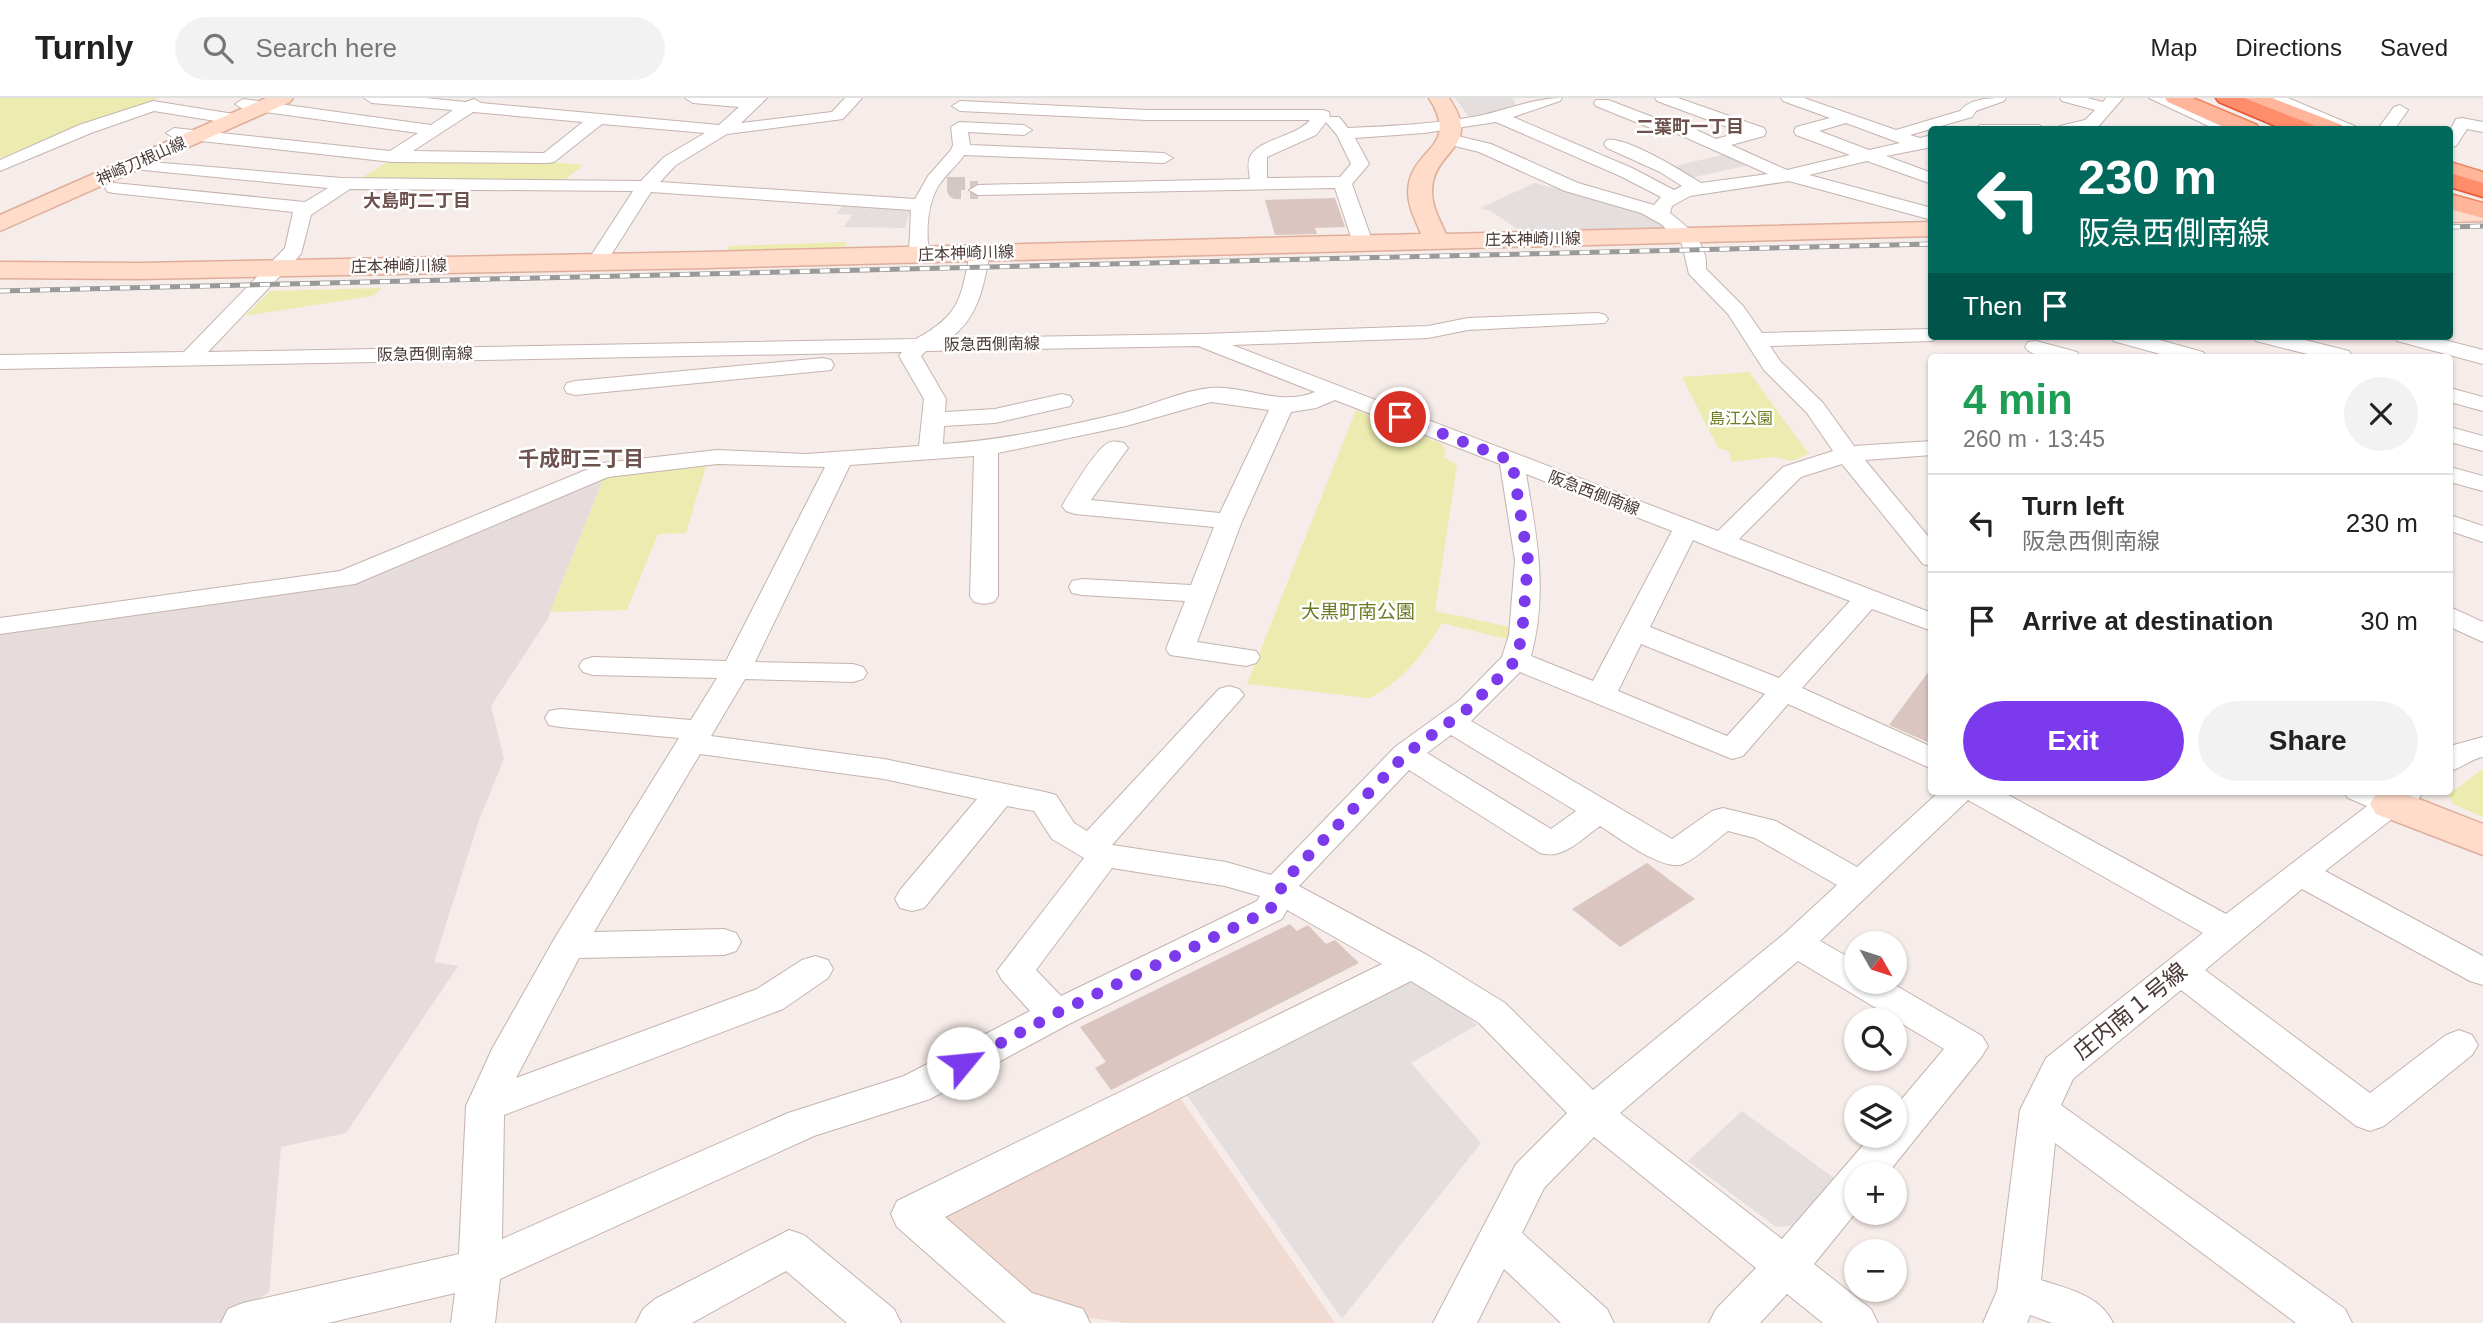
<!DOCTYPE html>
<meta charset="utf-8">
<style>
:root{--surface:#fff;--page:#f2f2f2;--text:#222;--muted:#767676;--line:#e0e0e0;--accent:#7c3aed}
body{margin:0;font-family:Helvetica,"Noto Sans JP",sans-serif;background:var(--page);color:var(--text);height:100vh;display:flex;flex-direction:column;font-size:26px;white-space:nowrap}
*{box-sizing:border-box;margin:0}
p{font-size:23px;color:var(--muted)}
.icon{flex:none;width:38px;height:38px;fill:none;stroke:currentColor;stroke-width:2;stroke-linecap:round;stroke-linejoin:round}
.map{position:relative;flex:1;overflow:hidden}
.details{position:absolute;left:1928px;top:256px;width:525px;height:441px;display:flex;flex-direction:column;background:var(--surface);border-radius:7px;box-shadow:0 2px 5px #0004}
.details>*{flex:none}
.guide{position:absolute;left:1928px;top:28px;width:525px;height:214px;border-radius:7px;box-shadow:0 2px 5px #0004;background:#00695c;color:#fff;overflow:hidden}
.needle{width:46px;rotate:129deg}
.controls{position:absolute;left:1844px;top:833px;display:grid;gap:14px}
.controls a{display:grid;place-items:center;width:63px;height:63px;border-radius:50%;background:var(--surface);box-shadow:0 2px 5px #0004;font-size:35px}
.pin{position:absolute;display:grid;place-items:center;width:60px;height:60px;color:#fff;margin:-30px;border:4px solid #fff;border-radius:50%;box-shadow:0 2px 7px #0007}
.me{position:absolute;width:77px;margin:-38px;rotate:62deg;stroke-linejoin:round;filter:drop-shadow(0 0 5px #0008)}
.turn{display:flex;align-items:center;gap:24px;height:147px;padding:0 35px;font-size:32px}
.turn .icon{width:91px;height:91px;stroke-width:2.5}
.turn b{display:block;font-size:49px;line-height:60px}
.then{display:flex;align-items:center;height:66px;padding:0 35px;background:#0003;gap:14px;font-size:26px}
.round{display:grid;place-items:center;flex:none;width:74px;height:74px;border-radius:37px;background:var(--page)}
.summary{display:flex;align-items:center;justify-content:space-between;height:119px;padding:0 35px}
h1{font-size:42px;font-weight:600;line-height:52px;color:#1e9e55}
.primary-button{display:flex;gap:14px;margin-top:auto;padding:14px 35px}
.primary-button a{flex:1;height:80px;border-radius:42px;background:var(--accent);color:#fff;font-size:28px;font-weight:600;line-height:80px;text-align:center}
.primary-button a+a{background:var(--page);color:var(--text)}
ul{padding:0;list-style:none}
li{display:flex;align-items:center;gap:21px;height:98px;padding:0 35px;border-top:2px solid var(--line)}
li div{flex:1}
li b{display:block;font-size:26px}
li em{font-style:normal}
header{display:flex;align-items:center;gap:42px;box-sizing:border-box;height:98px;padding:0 35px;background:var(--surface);border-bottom:2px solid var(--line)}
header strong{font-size:33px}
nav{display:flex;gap:38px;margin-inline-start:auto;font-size:24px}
.search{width:490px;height:63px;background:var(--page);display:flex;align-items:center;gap:18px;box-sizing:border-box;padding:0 24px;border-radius:38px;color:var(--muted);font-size:26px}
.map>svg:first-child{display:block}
.industrial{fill:#e5dcdb}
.education{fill:#f0dad2}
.green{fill:#ececb0}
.parking{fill:#e4dfde}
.building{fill:#dbc5c1}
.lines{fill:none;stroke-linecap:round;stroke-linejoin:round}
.street-tunnel{stroke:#d4c8c5;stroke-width:18;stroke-dasharray:18 9;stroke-linecap:butt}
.street-casing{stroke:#c5b3ae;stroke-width:2}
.secondary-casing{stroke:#dfae9a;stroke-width:3}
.primary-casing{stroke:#ed8460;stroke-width:3}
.highway-casing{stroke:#e95330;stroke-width:3}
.street{fill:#fff;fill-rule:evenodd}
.secondary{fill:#ffdbca;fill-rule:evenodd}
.primary{fill:#ffb599;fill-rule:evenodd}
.highway{fill:#ff8c6b;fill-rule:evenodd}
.rail-casing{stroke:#999;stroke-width:5}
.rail{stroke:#fff;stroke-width:3.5;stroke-dasharray:10;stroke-linecap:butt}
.route{stroke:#7c3aed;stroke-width:12;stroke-dasharray:0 21.6}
.labels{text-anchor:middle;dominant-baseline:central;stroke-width:5;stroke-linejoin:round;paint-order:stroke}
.far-street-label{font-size:16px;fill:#4a3a37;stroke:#fff}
.far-park-label{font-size:16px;fill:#6c7c24;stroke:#fff}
.far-neighbourhood-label{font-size:18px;font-weight:bold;fill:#6e524d;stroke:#fff}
.park-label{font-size:19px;fill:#6c7c24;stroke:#fff}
.neighbourhood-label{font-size:21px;font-weight:bold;fill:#6e524d;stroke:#fff}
.near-street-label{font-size:23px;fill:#4a3a37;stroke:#fff}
</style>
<header>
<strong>Turnly</strong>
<div class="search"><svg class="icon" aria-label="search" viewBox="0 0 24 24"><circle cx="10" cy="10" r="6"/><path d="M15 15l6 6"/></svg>Search here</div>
<nav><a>Map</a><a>Directions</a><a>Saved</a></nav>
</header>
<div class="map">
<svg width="2483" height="1225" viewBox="0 0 2483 1225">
<rect width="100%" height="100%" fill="#f6ece9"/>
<!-- industrial -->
<path class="industrial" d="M605,377L547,522L491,608L504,661L479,722L434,864L458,868L346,1035L281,1049L269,1194L222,1225H0V533L357,483Z"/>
<!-- education -->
<path class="education" d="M1181,1001L1335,1225H1127L1052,1215L938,1117Z"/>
<!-- green -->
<path class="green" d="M0,0H159L0,60Z
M394,60L514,61L584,67L560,85L355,84Z
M847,144L844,152L725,155L729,148Z
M382,190L373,198L245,218L270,193Z
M1749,274L1809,356L1792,363L1774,359L1731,364L1729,353L1718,350L1682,279Z
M1356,312L1442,346L1446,353L1444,359L1457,367L1435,513L1510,529V542L1442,525C1425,555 1400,586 1369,600L1247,586Z
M706,368L686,435L658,436L627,512L550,514L605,377Z
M2483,671V719L2453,706L2448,697Z"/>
<!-- parking -->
<path class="parking" d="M1455,0H1513L1517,10L1476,20L1468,18Z
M1730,55L1754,66L1690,80L1671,69Z
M1534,85L1585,97L1656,119L1670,131L1525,136L1492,114L1480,110Z
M846,104L911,109L905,130L844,129L852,117L836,116Z
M1408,879L1438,895L1477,927L1411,965L1481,1045L1342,1221L1186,996Z
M1742,1013L1838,1083L1792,1128L1776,1129L1688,1063Z"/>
<!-- building -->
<path class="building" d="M1335,100L1345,129L1315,130L1317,136L1275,137L1265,102Z
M1932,569V646L1889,627Z
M1647,765L1695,801L1620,849L1572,811Z
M1290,826L1297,833L1308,827L1326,846L1335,842L1359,865L1111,992L1095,970L1106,964L1080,929Z"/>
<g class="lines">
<!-- street-tunnel -->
<path class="street-tunnel" d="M956,79V92H978"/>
<!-- street casing -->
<g class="street-casing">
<path id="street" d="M364,0H425L466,4L474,1L481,5L719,27L739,9L693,5L685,0H767L741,25L832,14L845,0H862L843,21L727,36L676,67L660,84L915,101L928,78L951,52L953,47L951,29L959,24L1024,27L1032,32L1024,37L968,34L970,47L1164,55L1173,60L1164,65L964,57C957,68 946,76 939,87C927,106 926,133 929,156L919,162L909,156L911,112L651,94L604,168L597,170L587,164L633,93L350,91L311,117L301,156L208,254L916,241C960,217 961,201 970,154L980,148L990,154C984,186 979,220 950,240L1203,236L1428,228L1468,220L1598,215L1605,217L1608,221L1605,225L1468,232L1428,240L1232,247L1718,433L1783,369L1833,353L1807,315L1764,272L1728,216L1689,176L1682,146L1661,126L1641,115L1565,93L1479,54L1443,45L1441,41L1449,36L1491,46L1578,85L1654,107L1661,99L1620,78L1496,24L1424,35L1355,40L1369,66L1352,86L1373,145L1363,151L1353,145L1335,90L978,97L969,92L978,87L1250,81C1249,74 1247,65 1250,59C1258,41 1296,39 1310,22H1147L960,13L952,8L960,3L1147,12H1323L1329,14L1330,19H1339L1348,30C1392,28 1435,26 1478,18C1507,12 1533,0 1562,0L1560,3L1513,19L1632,70L1674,92L1682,88L1660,74L1607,50L1604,46L1607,42C1626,38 1684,74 1701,85L1768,76L1671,33H1658L1596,8L1594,5L1596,2H1608L1666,24H1679L1716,41L1741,34L1657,3L1655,0H1678L1764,30L1766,34L1764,38L1731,47L1787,72L1850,57L1796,37L1794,33L1796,29L1830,20L1783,3L1781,0H1804L1896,32L1960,13C1970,0 1990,0 2006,0L2004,3L1976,13L1972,19L1910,37L1920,40L1932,37V47L1927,50L1886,58L1932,75V86L1867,63L1809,77L1932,110V122L1789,83L1690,98L1672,108L1670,115C1689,130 1708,145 1706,171L1743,208L1762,235L1932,231V238H1942L1932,243L1770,248L1780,263L1823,305L1854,348L1932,343V357L1865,362L1932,443V468L1923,466L1842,366L1801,379L1739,441L1932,515V533L1872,511L1802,590L1932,649V671L1788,606L1743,658L1732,661L1520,574L1471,623L1672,741L1712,713L1723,710L1776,723L1857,769L1940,693H2001L2226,816L2367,708L2348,700L2343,693H2424L2419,700L2325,773L2483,858V887L2470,883L2302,791L2205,872L2370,995L2446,937L2459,932L2472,937L2478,947L2472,957L2384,1028L2370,1033L2356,1028L2181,892L2073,981L2061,1007L2345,1211L2352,1225H2296L2055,1045L2041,1182C2068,1191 2100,1197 2113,1225H2052L2030,1217L2027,1225H1983L1997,1193L2020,1012L2046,960L2203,835L1968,702L1820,843L1857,864V884H1890L1982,938L1988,948L1982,958L1887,1076H1857V1113L1814,1166L1871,1211L1878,1225H1823L1787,1196L1760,1225H1709L1716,1211L1756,1170L1594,1039L1544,1090L1522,1135L1607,1211L1614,1225H1561L1504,1171L1477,1225H1433L1516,1066L1567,1015L1479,925L1411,883L945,1119L1032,1195L1083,1211L1090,1225H1006L897,1129L891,1116L897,1103L1382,866L1287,812L1282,821L1069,926L930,1001L814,1038L500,1181L495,1225H451L455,1195L328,1225H221L228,1211L243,1205L459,1156L466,1008L492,951L556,838L679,640L560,629L549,627L545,620L549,613L560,611L691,622L717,580L593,577L583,574L579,568L583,562L593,559L726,563L825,369L717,366L608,379L355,486L0,536V520L340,473L603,365L717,352L806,356L919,348L924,301L899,258L902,254L0,271V257L184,254L285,150L293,114L114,95L108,94L105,90L108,86L114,85L305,104L328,90L133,71L127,70L124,66L127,62L342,80L641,83L664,59L705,35L602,26L554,64L548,65L392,64L174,40L166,35L174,30L390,53L418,35L243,11L235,6L243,1L431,27L453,12L372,5ZM473,14L583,24L544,55L413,53ZM1326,24L1337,37L1351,66L1340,79L1267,80V59L1316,37ZM1846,25L1900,45L1869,52L1819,33ZM1198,248L1315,294C1279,309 1247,287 1210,290C1180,293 1151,308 1122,315C1063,329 1003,342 943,346L944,328L995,325L1070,308L1073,303L1070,298L1062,296L995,311L945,314L946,301L921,258L926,253ZM1335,302L1500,366L1515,462L1509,537L1502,559L1460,602L1395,649L1271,777L1226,764L1112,747L1239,603L1244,597L1239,591L1229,588L1219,591L1087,733L1074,725L1056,697L1045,694L884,661L711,638L745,581L853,584L863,581L867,575L863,569L853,566L755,564L850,367L974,358L970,498L974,504L984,506L994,504L998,498V355L1126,328L1211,304L1269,312L1220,415L1091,402L1128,350L1124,345C1119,344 1113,342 1108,345C1094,353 1071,393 1062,408L1066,413L1075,416L1214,429L1191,487L1082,481L1072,483L1069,489L1072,495L1082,497L1185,503L1166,551L1170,557L1246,568L1256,565L1260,559L1256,553L1197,544L1242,423L1291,314L1316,310ZM1526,376L1672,433L1593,583L1531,558C1548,495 1537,439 1526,376ZM1693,442L1712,450L1850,503L1779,580L1650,529ZM1641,546L1765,596L1727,638L1618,593ZM1451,637L1576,713L1551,731L1427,655ZM700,656L884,681L977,701L900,792L895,801L900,810L912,813L924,810L1007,708L1034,713L1052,741L1084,760L997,873L1002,882L1030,913L904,978L788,1015L502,1141L504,1017L783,911L828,880L833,871L828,862L815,858L802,862L757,891L516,980L579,860L724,857L736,853L741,844L736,835L724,831L594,834ZM1409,672L1540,755C1564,762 1581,741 1600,728C1618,739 1663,774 1683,766C1699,759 1714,743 1728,733L1755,740L1837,787L1784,836L1593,992L1505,905L1427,857L1299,788ZM1112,770L1225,788L1260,798L1257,803L1061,898L1036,872ZM1798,863L1944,951L1895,1009V1038H1871L1782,1141L1620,1015Z
M2060,0H2087L2103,4L2106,0H2123L2097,30L2058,32L2060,28L2085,22L2095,12L2062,3Z
M2149,0H2171L2240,32H2217Z
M2266,0H2288L2364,32H2340L2268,3Z
M153,3L234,16L242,21L234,26L154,13L91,35L0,73V62L79,27Z
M2400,7L2408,12L2394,32H2377L2394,9Z
M2462,20L2483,24V34L2467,31L2456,48L2450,49V32L2456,21Z
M1980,27H2039L2047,32H1972Z
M2110,238H2145L2203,254L2206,259H2171L2113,243Z
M2253,238H2289L2349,253L2352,258L2319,259L2256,243Z
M2394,238H2429L2483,252V266L2397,243Z
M2036,243L2077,254L2080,259C2064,259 2036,264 2025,249L2028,244Z
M823,260L831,262L834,267L831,272L575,297L567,295L564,290L567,285L575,283Z
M2450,290L2483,299V313L2450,304Z
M2450,329L2483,338V353L2450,344Z
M2450,369L2483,378V393L2450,384Z
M2450,417L2483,428V444L2450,433Z
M2450,509L2483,524V544L2450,529Z
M2483,639V659C2471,661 2462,670 2450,673V648Z
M789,1132L804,1137L894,1211L901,1225H847L786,1173L692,1225H636L643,1211L655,1201Z"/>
</g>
<!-- secondary casing -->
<g class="secondary-casing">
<path id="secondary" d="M266,0H293L290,4L0,133V117Z
M1429,0H1449C1484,52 1432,50 1432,94C1432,108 1440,123 1446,136L1932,124V138L706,170L138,181L0,180V164L138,165L706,154L1421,136C1416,123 1408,109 1408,94C1409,49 1462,52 1429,0Z
M2483,109V123L2450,124V110Z
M2388,693L2406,696L2483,726V757L2376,716L2370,706L2376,696Z"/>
</g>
<!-- primary casing -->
<g class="primary-casing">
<path id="primary" d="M2165,0H2193L2257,27L2259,32H2230L2168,4Z
M2243,0H2272L2342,27L2344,32H2314L2246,4Z
M2450,64L2483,74V88L2450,78Z
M2450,96L2483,105V120L2450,111Z"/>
</g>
<!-- highway casing -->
<g class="highway-casing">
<path id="highway" d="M2216,0H2244L2313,27L2315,32H2285L2219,4Z
M2450,75L2483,85V99L2450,89Z"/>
</g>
<!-- street -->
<use href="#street" class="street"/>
<!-- secondary -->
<use href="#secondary" class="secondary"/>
<!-- primary -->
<use href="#primary" class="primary"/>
<!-- highway -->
<use href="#highway" class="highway"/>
<!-- rail casing -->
<g class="rail-casing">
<path id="rail" d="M2450,129L2483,128
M0,193L1932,146"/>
</g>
<!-- rail -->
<use href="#rail" class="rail"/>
</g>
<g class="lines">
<!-- route -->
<path class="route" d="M963,965L1055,916L1270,812L1286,781L1406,656L1470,609L1516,562L1522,537L1528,462L1512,363L1400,319"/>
</g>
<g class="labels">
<!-- far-street labels -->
<g class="far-street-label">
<text transform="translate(141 63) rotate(-24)">神崎刀根山線</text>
<text transform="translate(1533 141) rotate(-1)">庄本神崎川線</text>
<text transform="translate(966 155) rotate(-2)">庄本神崎川線</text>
<text transform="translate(399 168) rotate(-1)">庄本神崎川線</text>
<text transform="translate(992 246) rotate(-1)">阪急西側南線</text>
<text transform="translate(425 256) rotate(-1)">阪急西側南線</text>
<text transform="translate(1594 395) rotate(21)">阪急西側南線</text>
</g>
<!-- far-park labels -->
<g class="far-park-label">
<text x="1741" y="320">島江公園</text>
</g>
<!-- far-neighbourhood labels -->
<g class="far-neighbourhood-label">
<text x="1690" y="29">二葉町一丁目</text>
<text x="417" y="103">大島町二丁目</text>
</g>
<!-- park labels -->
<g class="park-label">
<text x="1358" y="513">大黒町南公園</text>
</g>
<!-- neighbourhood labels -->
<g class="neighbourhood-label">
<text x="581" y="360">千成町三丁目</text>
</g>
<!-- near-street labels -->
<g class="near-street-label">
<text transform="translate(2130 913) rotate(-39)">庄内南１号線</text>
</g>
</g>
</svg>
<div class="controls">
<a><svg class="needle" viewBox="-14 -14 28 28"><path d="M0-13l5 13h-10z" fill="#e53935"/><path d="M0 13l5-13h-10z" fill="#767676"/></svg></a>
<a><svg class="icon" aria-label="search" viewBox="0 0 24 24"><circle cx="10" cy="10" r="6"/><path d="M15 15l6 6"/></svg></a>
<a><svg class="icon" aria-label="layers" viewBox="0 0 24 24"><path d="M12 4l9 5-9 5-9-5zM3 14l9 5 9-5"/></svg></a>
<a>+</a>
<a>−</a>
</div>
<div class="pin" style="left:1400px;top:319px;background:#d93025"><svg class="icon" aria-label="arrive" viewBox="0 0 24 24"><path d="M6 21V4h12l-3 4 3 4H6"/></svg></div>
<svg class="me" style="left:963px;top:965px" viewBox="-20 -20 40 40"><circle r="19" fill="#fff"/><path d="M0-13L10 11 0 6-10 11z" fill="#7c3aed"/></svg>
<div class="guide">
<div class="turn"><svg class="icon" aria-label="left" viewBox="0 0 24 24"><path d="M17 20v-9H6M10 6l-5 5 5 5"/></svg><div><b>230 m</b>阪急西側南線</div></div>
<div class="then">Then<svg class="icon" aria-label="arrive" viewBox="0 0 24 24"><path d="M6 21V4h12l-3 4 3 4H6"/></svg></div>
</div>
<section class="details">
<div class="summary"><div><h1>4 min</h1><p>260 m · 13:45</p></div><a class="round"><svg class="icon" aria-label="close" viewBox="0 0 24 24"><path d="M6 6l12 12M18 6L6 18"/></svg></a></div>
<ul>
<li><svg class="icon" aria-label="left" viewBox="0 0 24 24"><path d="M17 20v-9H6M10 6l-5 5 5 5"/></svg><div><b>Turn left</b><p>阪急西側南線</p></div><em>230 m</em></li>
<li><svg class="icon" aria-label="arrive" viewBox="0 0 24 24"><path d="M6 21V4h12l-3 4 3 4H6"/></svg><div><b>Arrive at destination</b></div><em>30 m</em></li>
</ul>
<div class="primary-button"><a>Exit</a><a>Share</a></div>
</section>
</div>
